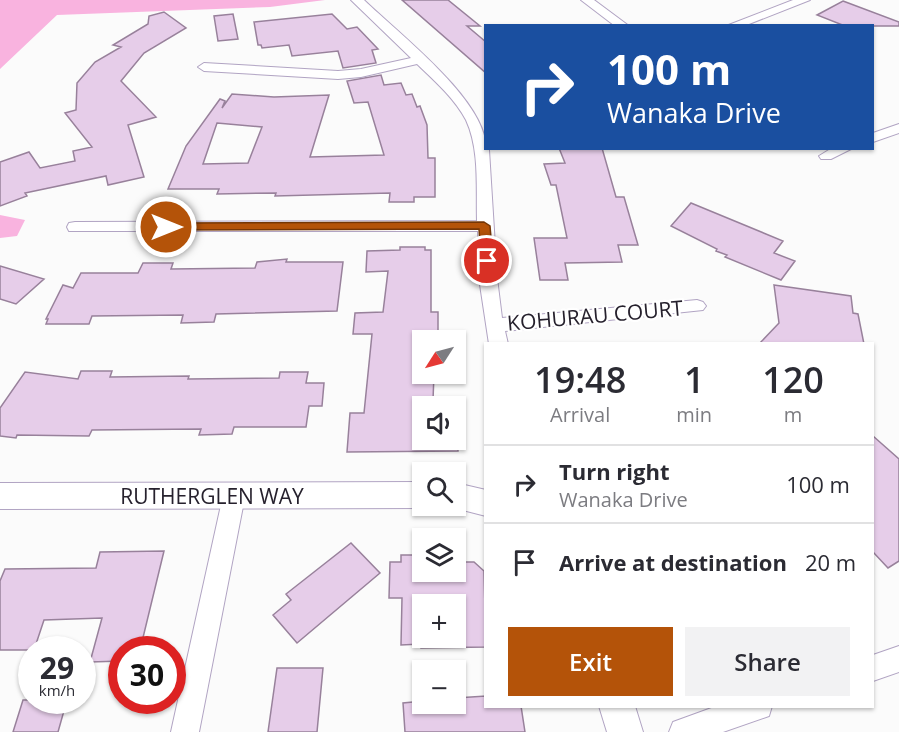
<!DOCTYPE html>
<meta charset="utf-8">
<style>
:root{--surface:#fff;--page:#f2f2f3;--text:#2b2b33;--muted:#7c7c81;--line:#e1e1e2;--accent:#b45309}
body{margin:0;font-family:"Open Sans",sans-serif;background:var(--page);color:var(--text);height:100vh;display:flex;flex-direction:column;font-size:22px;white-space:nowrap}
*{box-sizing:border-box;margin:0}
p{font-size:20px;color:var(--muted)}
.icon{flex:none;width:33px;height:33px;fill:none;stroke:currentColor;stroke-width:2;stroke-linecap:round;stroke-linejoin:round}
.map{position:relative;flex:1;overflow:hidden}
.sheet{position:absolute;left:484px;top:342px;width:390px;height:366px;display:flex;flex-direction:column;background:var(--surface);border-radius:0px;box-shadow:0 2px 4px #0004}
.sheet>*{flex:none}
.hud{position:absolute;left:484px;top:24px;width:390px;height:126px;border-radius:0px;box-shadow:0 2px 4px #0004;background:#1a4fa0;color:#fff;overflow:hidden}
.needle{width:39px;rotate:234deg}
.fabs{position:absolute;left:412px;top:330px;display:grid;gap:12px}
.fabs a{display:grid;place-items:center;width:54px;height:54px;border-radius:0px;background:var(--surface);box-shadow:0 2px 4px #0004;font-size:30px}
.speed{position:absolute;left:18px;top:636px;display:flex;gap:12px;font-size:30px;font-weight:700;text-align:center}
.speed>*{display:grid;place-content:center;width:78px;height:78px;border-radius:50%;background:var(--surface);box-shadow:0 2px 4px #0004;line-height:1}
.speed small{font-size:15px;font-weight:400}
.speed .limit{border:9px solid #d22;background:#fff;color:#111}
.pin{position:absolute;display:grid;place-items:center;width:51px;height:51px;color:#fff;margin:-26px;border:3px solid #fff;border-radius:50%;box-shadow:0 2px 6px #0007}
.me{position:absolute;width:66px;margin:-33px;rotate:90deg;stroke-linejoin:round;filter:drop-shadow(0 0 4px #0008)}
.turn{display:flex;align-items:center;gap:21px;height:126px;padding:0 24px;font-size:27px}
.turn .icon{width:78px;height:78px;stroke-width:2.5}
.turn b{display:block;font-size:42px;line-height:51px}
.eta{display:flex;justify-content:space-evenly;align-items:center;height:102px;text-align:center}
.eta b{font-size:36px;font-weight:600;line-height:42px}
.cta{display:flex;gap:12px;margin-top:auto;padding:12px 24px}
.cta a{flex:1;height:69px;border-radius:0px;background:var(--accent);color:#fff;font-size:24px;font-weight:600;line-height:69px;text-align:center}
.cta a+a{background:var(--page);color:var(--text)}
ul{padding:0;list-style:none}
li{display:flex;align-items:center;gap:18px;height:78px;padding:0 24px;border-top:2px solid var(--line)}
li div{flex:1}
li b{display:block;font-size:22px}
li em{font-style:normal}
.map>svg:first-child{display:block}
.green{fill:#f9b3df}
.building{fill:#e6cde9;stroke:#98819b;stroke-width:1.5;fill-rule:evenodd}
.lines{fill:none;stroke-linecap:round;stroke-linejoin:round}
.minor-casing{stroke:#b1a4c3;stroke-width:2}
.tertiary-casing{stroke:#b1a4c3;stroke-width:2}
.minor{fill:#fff;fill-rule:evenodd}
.tertiary{fill:#fff;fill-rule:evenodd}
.route{fill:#b45309;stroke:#753606;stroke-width:1.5}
.labels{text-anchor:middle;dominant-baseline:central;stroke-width:4.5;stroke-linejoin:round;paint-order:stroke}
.street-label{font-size:21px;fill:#26212d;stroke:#fff}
</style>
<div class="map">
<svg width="899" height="732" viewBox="0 0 899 732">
<rect width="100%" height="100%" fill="#fbfbfb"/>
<!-- green -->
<path class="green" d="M0,0H325L270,7L57,15L0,69Z
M0,215L25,220L17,236L0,238Z"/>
<!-- building -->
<path class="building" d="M402,0H448L480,26H467L486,42V73Z
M843,1L899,22V26H845L817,15Z
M164,12L186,28L144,53L121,81L156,117L128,125L144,177L108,185L106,176L25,193L27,196L0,206V162L29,152L40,168L75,161L73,151L92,147L65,113L76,110L77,83L95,62L121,47L113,45L148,24L149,16Z
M233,14L238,39L218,41L214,16Z
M332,14L347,29L357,27L378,49L372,50L376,63L343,68L338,51L292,56L289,45L262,48L261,45H258L254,22Z
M381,75L384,85L401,83L406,95L412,94L417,107L420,106L427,125L428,158H435V197H414V202H389L390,193L275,196L276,193L217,194L219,189H168L186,146L220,99L225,101L222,108L232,94L274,97L329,95L310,157L384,155L368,102L354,103L347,81ZM217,123L262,127L248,163L203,164Z
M559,148H602L616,197H624L638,245H618L622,262L565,263L568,280H540L534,238H567L556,185H551L544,164L565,163Z
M691,203L783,241L774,253L795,261L781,280L725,257L727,255L716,251L717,249L671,226Z
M400,247H425V250H431V312H438V333L423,334V374H434L433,400H456L458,451L347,452L350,413H364L372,334H353L355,313L383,312L388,271L366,272L367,251L400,250ZM423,406H456V440H423Z
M287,259L286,262H343L337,311L216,314L214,322L181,323L183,315L92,316L89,324H46L48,319H46L63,285L73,288L81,273H138L143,263H173L171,269L255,268L257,262Z
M0,266L44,279L16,304L0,299Z
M774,285L851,296L853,313L858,314L864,344H759L779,323Z
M81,371H112L110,377L189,376L188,379L279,378L280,372H308L306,383H324L322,406H309L306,427H234L232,434L199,435L201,429L92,430L89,436L17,435L16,438L0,436V408L25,372L78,379Z
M873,436L899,459V561L888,568L873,552Z
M351,543L380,573L297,643L273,615L291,600L286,594Z
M164,551L140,650H122V661L90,662L102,618L44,620L34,650H0V581L5,569L96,568L100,552Z
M401,555H423V572H456V562H474L484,571L486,647L421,648V644L401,645L402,598H389L390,562H401ZM423,604H456V638H423Z
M277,668H323L317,732H268Z
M486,696V706H521L525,732H405L403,703L423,701V704H456V698Z
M23,700H67L58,732H13Z"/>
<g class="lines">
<!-- minor casing -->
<g class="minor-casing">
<path id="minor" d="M351,0H364C398,33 486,100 486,148L489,150L497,278L502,318L697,300L703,302L706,306L703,310L505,331L508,344H489L479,278L478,231H69L67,227L69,223L75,222L477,221C476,189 480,150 466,120C455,99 435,81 417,64L361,77L338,79L204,71L198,67L204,63L338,71L361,69L411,58Z
M581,0H594L629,26H615Z
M793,0H810L744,26H726Z
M899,124V133L873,142V133Z
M832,148H853L831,159H821L819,156Z
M234,486L242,489L245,496L199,732H171L223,496L226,489Z
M899,646V672L873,681V655Z
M717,706H772L769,716L723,732H669L673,722Z"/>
</g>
<!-- tertiary casing -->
<g class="tertiary-casing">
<path id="tertiary" d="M423,482V506H429L423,508L0,509V483Z
M456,483L486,490V516L447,506H456Z
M599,706H635L643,732H607Z"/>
</g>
<!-- minor -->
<use href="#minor" class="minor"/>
<!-- tertiary -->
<use href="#tertiary" class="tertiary"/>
</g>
<!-- route -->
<path class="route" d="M484,222L490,226L493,261L487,265L481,261L479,229L166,230L160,227L166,223Z"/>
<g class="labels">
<!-- street labels -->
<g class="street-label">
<text transform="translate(595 315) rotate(-5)">KOHURAU COURT</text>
<text x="212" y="496">RUTHERGLEN WAY</text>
</g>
</g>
</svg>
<div class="fabs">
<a><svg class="needle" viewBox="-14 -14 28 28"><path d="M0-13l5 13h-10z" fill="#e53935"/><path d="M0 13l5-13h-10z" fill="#7c7c81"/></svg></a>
<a><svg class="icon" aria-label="sound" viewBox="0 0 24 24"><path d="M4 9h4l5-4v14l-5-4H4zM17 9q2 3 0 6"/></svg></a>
<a><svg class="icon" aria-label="search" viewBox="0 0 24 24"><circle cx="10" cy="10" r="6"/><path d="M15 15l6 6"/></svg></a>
<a><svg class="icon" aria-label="layers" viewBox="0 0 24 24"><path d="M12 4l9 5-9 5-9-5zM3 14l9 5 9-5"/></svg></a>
<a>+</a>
<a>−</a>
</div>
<div class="speed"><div>29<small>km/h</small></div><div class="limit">30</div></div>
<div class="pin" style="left:487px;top:261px;background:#d93025"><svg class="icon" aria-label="arrive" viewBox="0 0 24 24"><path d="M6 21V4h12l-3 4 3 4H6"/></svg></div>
<svg class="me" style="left:166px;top:227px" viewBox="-20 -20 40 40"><circle r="17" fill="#b45309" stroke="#fff" stroke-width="3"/><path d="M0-11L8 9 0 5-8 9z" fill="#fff"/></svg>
<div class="hud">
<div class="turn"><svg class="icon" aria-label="right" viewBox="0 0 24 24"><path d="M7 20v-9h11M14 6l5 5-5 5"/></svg><div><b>100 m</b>Wanaka Drive</div></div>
</div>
<section class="sheet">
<div class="eta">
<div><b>19:48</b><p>Arrival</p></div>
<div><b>1</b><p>min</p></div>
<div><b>120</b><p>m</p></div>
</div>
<ul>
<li><svg class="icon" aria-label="right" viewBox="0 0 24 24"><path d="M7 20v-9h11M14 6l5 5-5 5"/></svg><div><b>Turn right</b><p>Wanaka Drive</p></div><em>100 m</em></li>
<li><svg class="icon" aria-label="arrive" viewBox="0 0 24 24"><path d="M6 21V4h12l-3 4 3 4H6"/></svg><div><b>Arrive at destination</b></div><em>20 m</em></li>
</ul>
<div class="cta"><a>Exit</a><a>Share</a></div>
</section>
</div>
